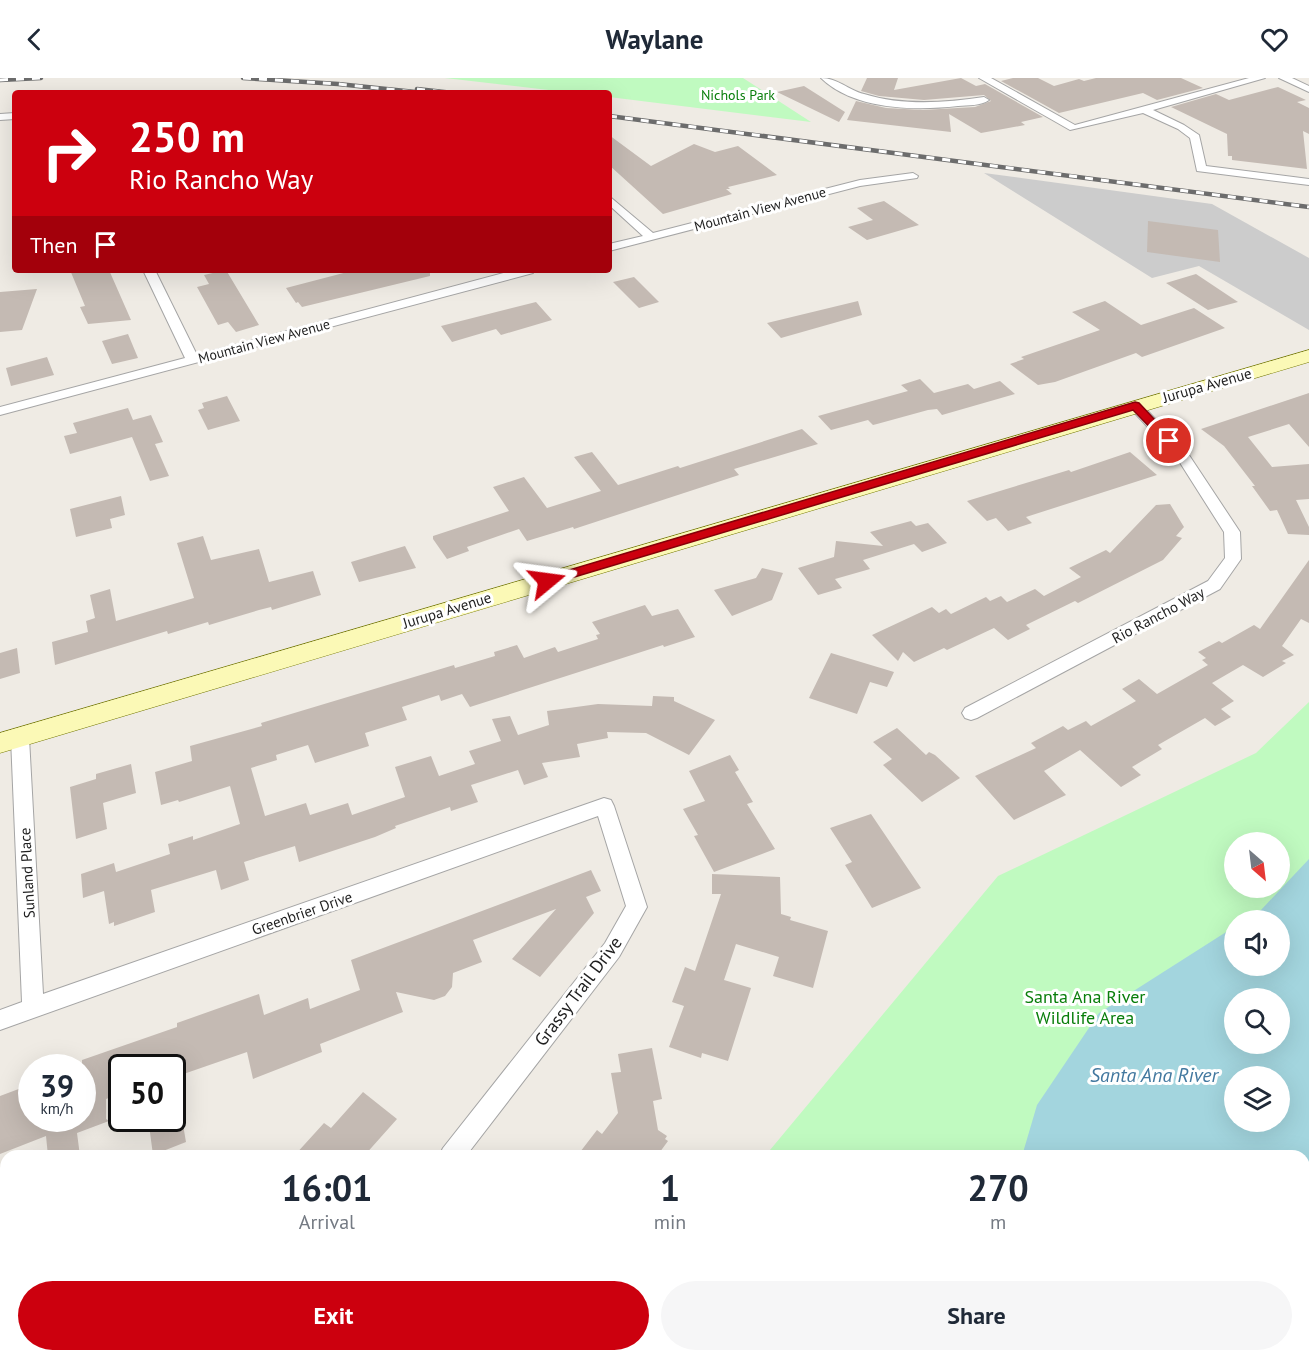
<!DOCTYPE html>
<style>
:root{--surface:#fff;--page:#f6f6f7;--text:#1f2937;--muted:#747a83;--accent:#cc000e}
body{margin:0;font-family:"PT Sans",sans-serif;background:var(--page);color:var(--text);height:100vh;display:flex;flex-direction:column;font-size:22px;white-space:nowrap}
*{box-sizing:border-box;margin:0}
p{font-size:20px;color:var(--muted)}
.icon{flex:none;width:33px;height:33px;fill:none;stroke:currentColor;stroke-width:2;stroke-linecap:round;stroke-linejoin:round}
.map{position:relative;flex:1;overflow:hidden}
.side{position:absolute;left:0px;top:1072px;width:1310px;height:212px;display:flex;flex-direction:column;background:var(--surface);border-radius:18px 18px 0 0;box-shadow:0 6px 24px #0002}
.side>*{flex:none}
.hud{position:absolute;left:12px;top:12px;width:600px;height:183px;border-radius:6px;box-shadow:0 6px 24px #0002;background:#cc000e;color:#fff;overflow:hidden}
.needle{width:39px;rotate:152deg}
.tools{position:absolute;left:1224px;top:754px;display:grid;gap:12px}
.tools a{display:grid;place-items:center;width:66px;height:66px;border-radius:50%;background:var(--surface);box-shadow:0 6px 24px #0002;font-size:30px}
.speed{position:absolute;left:18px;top:976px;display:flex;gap:12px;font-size:30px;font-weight:700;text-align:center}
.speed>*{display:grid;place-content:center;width:78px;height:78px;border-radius:50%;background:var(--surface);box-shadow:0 6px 24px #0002;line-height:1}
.speed small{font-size:15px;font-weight:400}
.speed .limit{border:3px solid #111;border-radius:9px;background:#fff;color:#111}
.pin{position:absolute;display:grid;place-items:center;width:51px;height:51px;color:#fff;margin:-26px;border:3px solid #fff;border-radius:50%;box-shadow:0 2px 6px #0007}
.me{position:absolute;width:66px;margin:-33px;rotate:74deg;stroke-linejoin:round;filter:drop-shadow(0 0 4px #0008)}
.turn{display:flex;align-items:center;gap:21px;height:126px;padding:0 18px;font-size:27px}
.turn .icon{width:78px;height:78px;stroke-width:2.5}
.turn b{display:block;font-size:42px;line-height:51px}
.then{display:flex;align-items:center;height:57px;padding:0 18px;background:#0003;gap:12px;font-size:22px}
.eta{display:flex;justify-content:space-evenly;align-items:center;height:102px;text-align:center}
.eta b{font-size:36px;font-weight:600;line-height:42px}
.button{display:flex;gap:12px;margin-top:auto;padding:12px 18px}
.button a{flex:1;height:69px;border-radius:36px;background:var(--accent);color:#fff;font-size:24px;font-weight:600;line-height:69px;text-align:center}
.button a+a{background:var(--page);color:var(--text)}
header{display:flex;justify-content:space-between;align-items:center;height:78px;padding:0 18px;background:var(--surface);font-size:27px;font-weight:600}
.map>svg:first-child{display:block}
.religious{fill:#ccc}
.park{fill:#c0fac0;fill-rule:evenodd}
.water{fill:#a3d5de;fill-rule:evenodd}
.building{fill:#c4bab3}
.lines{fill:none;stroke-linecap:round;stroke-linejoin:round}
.street-casing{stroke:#a5a5a5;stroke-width:2}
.secondary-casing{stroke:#737703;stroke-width:1}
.street{fill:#fff;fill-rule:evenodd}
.secondary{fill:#fbf9b6;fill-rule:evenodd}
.rail-casing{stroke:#6c6c6c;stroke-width:4.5}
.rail{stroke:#fff;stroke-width:3;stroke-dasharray:8;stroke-linecap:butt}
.route{fill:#cc000e;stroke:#850009;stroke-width:1.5}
.labels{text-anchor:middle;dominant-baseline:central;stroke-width:6;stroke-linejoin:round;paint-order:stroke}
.far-park-label{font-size:14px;fill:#097e0b;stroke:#fff}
.far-street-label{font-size:14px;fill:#1e1e1e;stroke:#fff}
.street-label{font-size:15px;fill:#1e1e1e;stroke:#fff}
.near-street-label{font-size:18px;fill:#1e1e1e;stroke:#fff}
.near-park-label{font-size:18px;fill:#097e0b;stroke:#fff}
.near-water-label{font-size:20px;font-style:italic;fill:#42789f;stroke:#fff}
</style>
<header><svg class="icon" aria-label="back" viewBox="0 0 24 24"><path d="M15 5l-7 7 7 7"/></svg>Waylane<svg class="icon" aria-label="heart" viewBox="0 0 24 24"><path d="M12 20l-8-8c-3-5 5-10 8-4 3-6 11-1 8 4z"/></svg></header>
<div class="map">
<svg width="1309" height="1283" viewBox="0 0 1309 1283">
<rect width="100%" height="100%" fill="#efebe4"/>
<!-- religious -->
<path class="religious" d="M984,95L1212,126L1309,180V252L1199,188L1152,200Z"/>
<!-- park -->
<path class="park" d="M445,0H743L811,44L609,19V15H574Z
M1309,624V1283H666L669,1278H1304V1078H765L998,798L1256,675ZM1234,765H1280V810H1234ZM1234,843H1280V888H1234ZM1234,921H1280V966H1234ZM1234,999H1280V1044H1234Z"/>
<!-- water -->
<path class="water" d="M1309,781V1283H960L962,1278H1304V1078H1022L1037,1027L1099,935L1234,849V888H1280V843H1244L1261,832ZM1234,921H1280V966H1234ZM1234,999H1280V1044H1234Z"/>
<!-- building -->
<path class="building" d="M867,0H898L894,12L961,0L976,8L985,6L1043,39L1021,44L1025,47L981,55L949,36L951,54L847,42L856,23L886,30L923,32L975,29L991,23L984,17L924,22L879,18L861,13Z
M1013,0H1038L1054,8L1079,1L1084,3L1096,0H1181L1203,10L1157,22L1143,15L1059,35L1001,3Z
M804,8L845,34L839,44L777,14Z
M1278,9L1306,22L1297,24L1309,30V56L1303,53L1307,91L1232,82V78H1228L1227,56L1171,29L1216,16L1229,22Z
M609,57L651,88L694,66L715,74L738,68L777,97L728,109L730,111H726L732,116L663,136L609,87Z
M884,123L919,147L867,162L848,149L873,142L857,130Z
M1148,143L1218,152L1220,184L1147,174Z
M70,192H109L131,242L88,246L80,229L85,228Z
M226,192L259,247L236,254L228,244L218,247L197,209L209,206L204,197Z
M355,192H430V198L302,229L298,224L296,225L286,210Z
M1196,196L1238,224L1208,232L1166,205Z
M634,199L659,224L639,230L613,204Z
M37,211L22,252L0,254V214Z
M858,223L862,237L781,260L767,245Z
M1105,223L1141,247L1194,230L1225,250L1142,279L1136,275L1055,304L1038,307L1010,286L1024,281L1021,279L1100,252L1072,234Z
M536,224L552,242L501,257L496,251L452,264L441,248Z
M128,256L138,280L112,286L102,263Z
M47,279L54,297L11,308L6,290Z
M920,301L934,315L968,306L974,311L1000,303L1015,316L942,337L937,331L928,332L877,346L873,347L868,342L831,352L818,338L908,313L901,307Z
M1309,315V369L1289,346L1248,359L1272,389L1309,386V421L1296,422L1309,449V457L1288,456L1277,432L1270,433L1252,408H1255L1224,368L1201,351Z
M227,318L240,343L208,352L198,332L204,330L202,325Z
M128,330L133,342L151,337L163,364L155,366L169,398L150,403L132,359L70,376L64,358L77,355L73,345Z
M802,351L818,366L734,391L739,397L574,451L573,449L527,463L519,451L467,469L469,473L447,481L433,461V458L509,433L493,409L524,399L547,430L601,413L574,379L592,374L618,407L678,388L680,390Z
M1130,374L1157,397L1026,439L1032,445L1008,453L996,440L987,443L967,423L1069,392L1071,394Z
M121,418L125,437L110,441L112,450L76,459L70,431Z
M1170,426L1184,449L1176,458L1182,460L1163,482L1078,525L1075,523L1026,547L1030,551L1008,562L994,550L947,572L944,570L914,584L903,574L898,583L872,557L932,529L939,535L946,531L951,536L986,519L990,523L1001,518L1007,524L1035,511L1044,518L1081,499L1069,490L1106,472L1110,475L1156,427Z
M911,443L916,448L928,445L947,465L922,474L914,466L863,482L870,491L835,501L842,510L818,517L798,490L834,479L836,463L883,468L870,454Z
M203,458L211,482L259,471L269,504L313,493L321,517L272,532L271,529L259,532L209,547L208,544L168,556L167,553L55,587L52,564L88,554L86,543L95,540L90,517L110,511L116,543L194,520L177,465Z
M405,468L416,490L359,504L351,484Z
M1309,482V545L1301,541L1282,568L1294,577L1282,583L1286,585L1263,599L1243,587L1212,605L1234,623L1221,631L1231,639L1215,648L1205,640L1158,667L1162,671L1132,689L1141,697L1121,709L1080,672L1044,693L1066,717L1014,742L975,698L1036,670L1031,665L1063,648L1068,652L1086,643L1091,648L1136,623L1122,611L1139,601L1157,616L1208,587L1202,582L1206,580L1198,574L1219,563L1222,565L1254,547L1260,551Z
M762,490L783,495L772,522L732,538L714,512L756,500Z
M645,527L652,538L678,531L695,559L664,569L663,567L470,629L462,616L441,623L439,617L402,629L407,642L365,655L369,668L315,685L308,667L276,677L277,682L251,690L265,738L306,725L310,737L348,725L352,737L405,719L395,689L431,678L439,698L475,686L469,673L501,663L492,641L510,638L518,657L549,647L547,633L598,626L652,628L653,618L674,619V623L715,642L689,677L646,655L607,654L608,660L577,666L580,679L542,685L548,699L524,707L518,692L471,707L478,724L451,733L450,729L395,748L396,750L375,759L299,784L295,768L244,784L249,802L221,812L216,792L151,812L155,834L114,848V844L109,846L104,813L83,820L81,796L114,785L116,794L170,776L168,766L193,758V762L240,746L230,708L179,724L178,722L161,727L155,694L192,683L190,668L262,648L261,645L454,587L455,590L495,578L494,574L517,567L524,580L555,569L558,574L598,561L596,557L600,556L592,544Z
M17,570L20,595L0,601V575Z
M831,575L894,594L887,609L870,604L857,636L809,620Z
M897,650L926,677L929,674L935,677L960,700L922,724L883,687L892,681L873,664Z
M730,677L739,692L735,694L753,724L747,726L775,771L714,794L694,758L698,757L683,731L705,723L689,693Z
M131,686L136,715L103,725L107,751L76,761L70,709L96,701V696Z
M871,736L921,810L872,830L845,787L852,784L830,750Z
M591,792L601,813L586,819L594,835L540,899L512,881L556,831L473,862L482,884L453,895L452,909L445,918L434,922L396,914L403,934L320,966L322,974L253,1001L247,974L172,1000V990H122V1015L106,1021V1041L109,1043L77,1055L80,1078H48L46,1058L0,1076V1018L32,1006V1041H82V982L177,949V945L259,916L264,937L308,920L310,931L360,912L351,882Z
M712,796L780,799L781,836L791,839L790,842L828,853L813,910L773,898L779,879L736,866L724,902L751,910L728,983L702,975L701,980L669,969L684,928L672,924L685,889L695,893L721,816H712Z
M652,970L662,1021L653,1023L658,1052L667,1058L665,1061L668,1063L657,1078H577L597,1052L602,1056L618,1035L611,995L621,994L618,976Z
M363,1014L397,1041L364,1078H294L324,1045L331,1050Z
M181,1035L186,1064L153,1077L149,1047L164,1041H172V1038Z"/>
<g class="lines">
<!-- street casing -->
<g class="street-casing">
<path id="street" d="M821,0C838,0 848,12 864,16C902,28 945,25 984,19L989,22C981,28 968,27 958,28C915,33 854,32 821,0Z
M979,0H991L1075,47L1249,0H1265L1153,32L1184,47L1199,57L1206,88L1309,101V107L1197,93L1190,60L1178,51L1143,35L1070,52Z
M1279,0H1292L1309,8V14Z
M15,35V41L0,42V36Z
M913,95L918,98L917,100L860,108L609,173V166L643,158L609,127V118L653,155L860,102Z
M143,192H155L197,277L515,192H535L533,195L0,337V329L185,280Z
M1135,324L1140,325L1187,374L1240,454L1241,481L1220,511L977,640L971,642L965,640L962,635L965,630L1208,503L1225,480L1224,454L1177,380L1128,328Z
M20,653L26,655L29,660L43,916L604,720L611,722L614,728L647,829L619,879L466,1078H439L443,1070L605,865L626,828L598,738L0,952V932L22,924L11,660L14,655Z
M240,1278H271L269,1283H238Z"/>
</g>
<!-- secondary casing -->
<g class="secondary-casing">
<path id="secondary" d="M1309,272V284L0,675V655Z"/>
</g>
<!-- street -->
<use href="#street" class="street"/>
<!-- secondary -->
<use href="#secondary" class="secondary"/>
<!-- rail casing -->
<g class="rail-casing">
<path id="rail" d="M243,0L338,6L425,15
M0,2L41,0
M417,11L453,15
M609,38L1309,129"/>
</g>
<!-- rail -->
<use href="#rail" class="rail"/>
</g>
<!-- route -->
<path class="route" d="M1135,324L1139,325L1173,361V365H1165L1133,332L551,506L547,507L541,503L542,500Z"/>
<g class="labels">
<!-- far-park labels -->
<g class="far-park-label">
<text x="738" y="17">Nichols Park</text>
</g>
<!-- far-street labels -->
<g class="far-street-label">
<text transform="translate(760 131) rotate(-15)">Mountain View Avenue</text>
<text transform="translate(264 263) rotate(-15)">Mountain View Avenue</text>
</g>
<!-- street labels -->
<g class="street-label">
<text transform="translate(1207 307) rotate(-16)">Jurupa Avenue</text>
<text transform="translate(447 532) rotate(-17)">Jurupa Avenue</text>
<text transform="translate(1158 537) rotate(-28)">Rio Rancho Way</text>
<text transform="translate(27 795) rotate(-93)">Sunland Place</text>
<text transform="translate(302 835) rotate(-19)">Greenbrier Drive</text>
</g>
<!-- near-street labels -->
<g class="near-street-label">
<text transform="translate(578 913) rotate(-53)">Grassy Trail Drive</text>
</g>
<!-- near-park labels -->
<g class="near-park-label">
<text x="1085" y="918">Santa Ana River<tspan x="1085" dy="21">Wildlife Area</tspan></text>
</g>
<!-- near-water labels -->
<g class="near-water-label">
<text x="1154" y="997">Santa Ana River</text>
</g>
</g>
</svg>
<div class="tools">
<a><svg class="needle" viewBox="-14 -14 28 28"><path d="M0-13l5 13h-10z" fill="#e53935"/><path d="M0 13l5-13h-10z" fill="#747a83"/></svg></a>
<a><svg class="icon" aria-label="sound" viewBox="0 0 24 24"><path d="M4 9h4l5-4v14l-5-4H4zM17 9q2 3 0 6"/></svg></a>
<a><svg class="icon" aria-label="search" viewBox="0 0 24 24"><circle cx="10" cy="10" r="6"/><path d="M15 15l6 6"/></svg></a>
<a><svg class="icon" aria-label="layers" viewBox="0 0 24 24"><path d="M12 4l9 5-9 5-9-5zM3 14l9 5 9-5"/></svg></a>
</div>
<div class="speed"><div>39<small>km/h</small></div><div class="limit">50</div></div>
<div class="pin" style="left:1169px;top:363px;background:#d93025"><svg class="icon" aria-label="arrive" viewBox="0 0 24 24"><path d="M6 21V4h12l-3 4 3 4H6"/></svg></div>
<svg class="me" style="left:547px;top:503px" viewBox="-20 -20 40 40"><path d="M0-17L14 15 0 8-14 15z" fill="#cc000e" stroke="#fff" stroke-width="4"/></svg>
<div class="hud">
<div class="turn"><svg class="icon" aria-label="right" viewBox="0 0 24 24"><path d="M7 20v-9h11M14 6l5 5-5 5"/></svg><div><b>250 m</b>Rio Rancho Way</div></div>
<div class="then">Then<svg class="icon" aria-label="arrive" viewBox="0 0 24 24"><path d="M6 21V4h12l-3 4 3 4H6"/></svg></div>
</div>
<section class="side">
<div class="eta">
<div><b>16:01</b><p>Arrival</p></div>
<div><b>1</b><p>min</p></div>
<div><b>270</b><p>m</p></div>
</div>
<div class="button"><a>Exit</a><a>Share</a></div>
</section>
</div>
